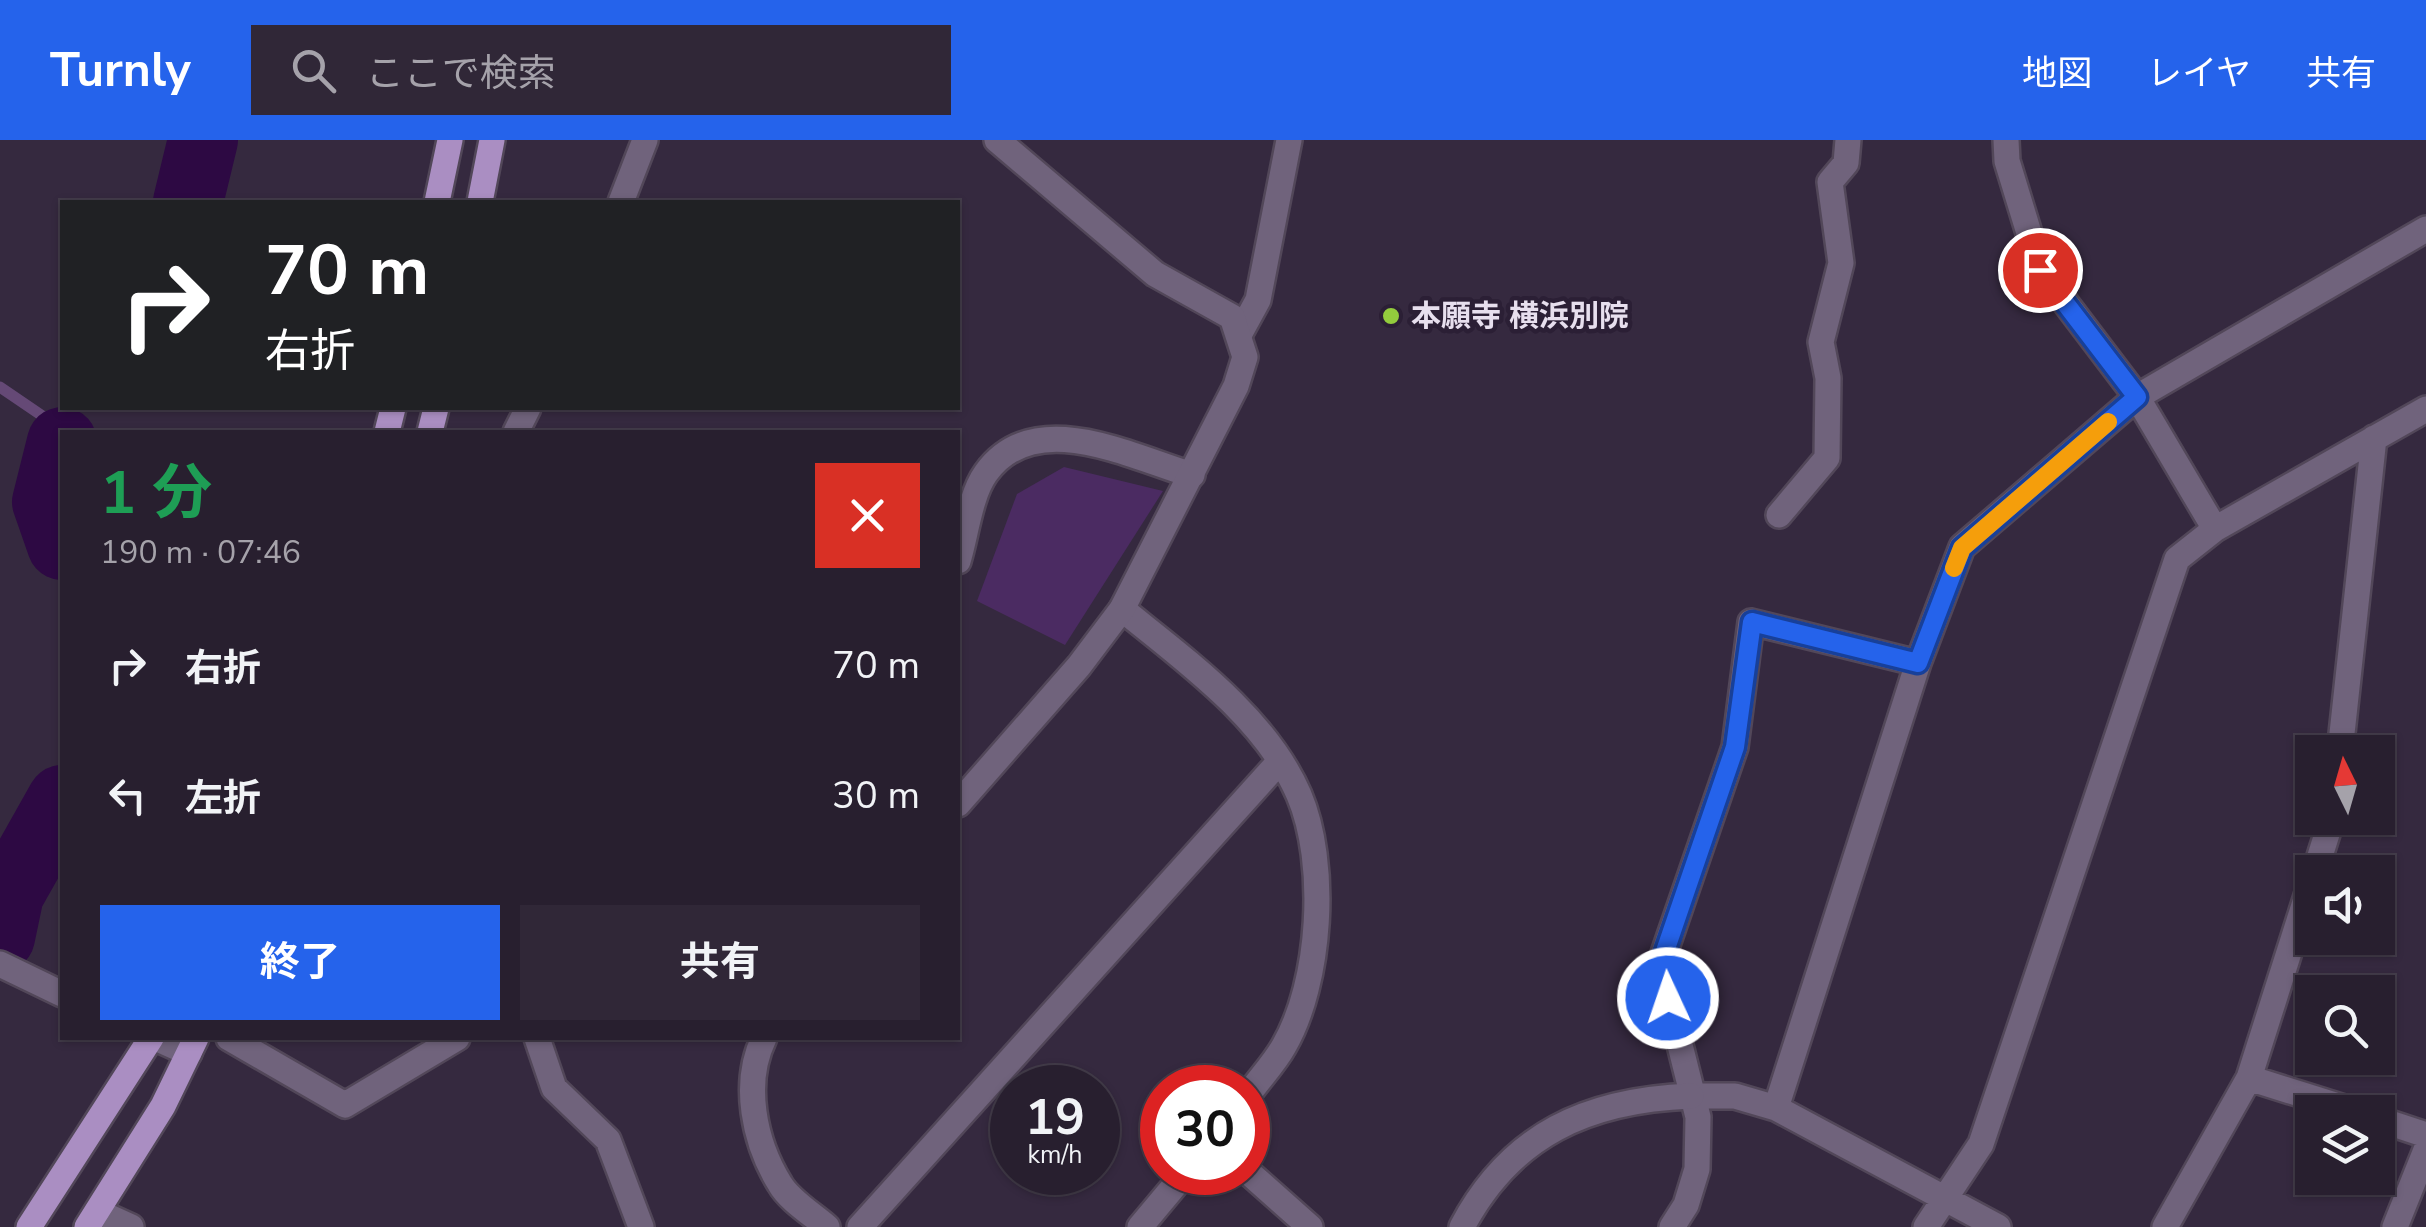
<!DOCTYPE html>
<html lang="ja">
<meta charset="utf-8">
<style>
:root{--surface:#281f2f;--page:#302737;--text:#f1f3f6;--muted:#a5a2aa;--line:#443d4b;--accent:#2563eb}
body{margin:0;font-family:"Nunito Sans","Noto Sans JP",sans-serif;background:var(--page);color:var(--text);height:100vh;display:flex;flex-direction:column;font-size:38px;white-space:nowrap}
*{box-sizing:border-box;margin:0}
p{font-size:32px;color:var(--muted)}
.icon{flex:none;width:55px;height:55px;fill:none;stroke:currentColor;stroke-width:2;stroke-linecap:round;stroke-linejoin:round}
.map{position:relative;flex:1;overflow:hidden}
.panel{position:absolute;left:60px;top:290px;width:900px;height:610px;display:flex;flex-direction:column;background:var(--surface);border-radius:0px;box-shadow:0 2px 8px #0004,0 0 0 2px var(--line)}
.panel>*{flex:none}
.banner{position:absolute;left:60px;top:60px;width:900px;height:210px;border-radius:0px;box-shadow:0 2px 8px #0004,0 0 0 2px var(--line);background:#202124;color:#fff;overflow:hidden}
.needle{width:65px;rotate:355deg}
.buttons{position:absolute;left:2295px;top:595px;display:grid;gap:20px}
.buttons a{display:grid;place-items:center;width:100px;height:100px;border-radius:0px;background:var(--surface);box-shadow:0 2px 8px #0004,0 0 0 2px var(--line);font-size:50px}
.speed{position:absolute;left:990px;top:925px;display:flex;gap:20px;font-size:50px;font-weight:700;text-align:center}
.speed>*{display:grid;place-content:center;width:130px;height:130px;border-radius:50%;background:var(--surface);box-shadow:0 2px 8px #0004,0 0 0 2px var(--line);line-height:1}
.speed small{font-size:25px;font-weight:400}
.speed .limit{border:15px solid #d22;background:#fff;color:#111}
.pin{position:absolute;display:grid;place-items:center;width:85px;height:85px;color:#fff;margin:-42px;border:5px solid #fff;border-radius:50%;box-shadow:0 2px 10px #0007}
.me{position:absolute;width:110px;margin:-55px;rotate:357deg;stroke-linejoin:round;filter:drop-shadow(0 0 8px #0008)}
.turn{display:flex;align-items:center;gap:35px;height:210px;padding:0 40px;font-size:45px}
.turn .icon{width:130px;height:130px;stroke-width:2.5}
.turn b{display:block;font-size:70px;line-height:85px}
.round{display:grid;place-items:center;flex:none;width:105px;height:105px;border-radius:0px;background:var(--page)}
.overview{display:flex;align-items:center;justify-content:space-between;height:170px;padding:0 40px}
h1{font-size:60px;font-weight:700;line-height:75px;color:#1e9e55}
.primary-button{display:flex;gap:20px;margin-top:auto;padding:20px 40px}
.primary-button a{flex:1;height:115px;border-radius:0px;background:var(--accent);color:#fff;font-size:40px;font-weight:700;line-height:115px;text-align:center}
.primary-button a+a{background:var(--page);color:var(--text)}
ul{padding:0;list-style:none}
li{display:flex;align-items:center;gap:30px;height:130px;padding:0 40px}
li div{flex:1}
li b{display:block;font-size:38px}
li em{font-style:normal}
header{display:flex;align-items:center;gap:60px;box-sizing:border-box;height:140px;padding:0 50px;background:var(--accent);color:#fff}
header strong{font-size:48px}
nav{display:flex;gap:55px;margin-inline-start:auto;font-size:35px}
.search{width:700px;height:90px;background:var(--page);display:flex;align-items:center;gap:25px;box-sizing:border-box;padding:0 35px;border-radius:0px;color:var(--muted);font-size:38px}
.map>svg:first-child{display:block}
.green{fill:#4b2b62}
.lines{fill:none;stroke-linecap:round;stroke-linejoin:round}
.stream{stroke:#654976;stroke-width:11}
.river{stroke:#2d0943;stroke-width:70}
.street-casing{stroke:#524759;stroke-width:30}
.secondary-casing{stroke:#524759;stroke-width:30}
.primary-casing{stroke:#524759;stroke-width:30}
.street{stroke:#70637c;stroke-width:25}
.secondary{stroke:#70637c;stroke-width:25}
.primary{stroke:#aa8ec2;stroke-width:25}
.route-casing{stroke:#184099;stroke-width:25}
.route{stroke:#2563eb;stroke-width:18}
.slow{stroke:#f59e0b;stroke-width:18}
.poi-dot{fill:#93cc3d;stroke:#2b1f35;stroke-width:4}
.labels{text-anchor:middle;dominant-baseline:central;stroke-width:9;stroke-linejoin:round;paint-order:stroke}
.poi-label{font-size:30px;font-weight:bold;fill:#e7dfee;stroke:#2b1f35;text-anchor:start}
</style>
<header>
<strong>Turnly</strong>
<div class="search"><svg class="icon" aria-label="search" viewBox="0 0 24 24"><circle cx="10" cy="10" r="6"/><path d="M15 15l6 6"/></svg>ここで検索</div>
<nav><a>地図</a><a>レイヤ</a><a>共有</a></nav>
</header>
<div class="map">
<svg width="2426" height="1087" viewBox="0 0 2426 1087">
<rect width="100%" height="100%" fill="#35293f"/>
<!-- green -->
<path class="green" d="M1064,327L1163,351L1065,505L977,461L1017,354Z"/>
<g class="lines">
<!-- stream -->
<path class="stream" d="M0,247L66,292"/>
<!-- river -->
<path class="river" d="M188,62L203,0
M62,302L47,362L62,405
M0,797L9,754L62,660"/>
<!-- street casing -->
<g class="street-casing">
<path id="street" d="M2006,0L2007,21L2040,129L2137,257L2215,389
M621,62L645,0
M1240,193L1258,160L1289,0
M516,292L528,268
M1779,375L1827,318L1828,238L1821,202L1841,123L1830,42L1846,23L1848,0
M958,421C966,395 970,355 986,333C1034,266 1129,316 1192,335
M1122,469C1185,520 1266,578 1299,655C1328,723 1321,842 1284,906C1274,924 1259,939 1248,955
M2340,612L2374,298
M2315,732L2332,678
M229,898L345,965L457,898
M537,898L554,948L608,1000L641,1087
M2249,938L2357,972
M1691,956H1735L1776,968L1998,1087
M1776,968L1918,523L1962,407L2137,257L2426,89
M2378,979L2426,995
M1248,1032L1310,1087
M98,1072L131,1087
M860,1087L1279,622
M1140,1087L1186,1032
M1672,1087L1686,1065L1697,1029L1698,977L1660,825L1735,607L1751,482L1918,523
M1926,1087L1981,1004L2177,419L2215,389L2426,269
M2165,1087L2249,938L2312,740
M2395,1087L2426,1010"/>
</g>
<!-- secondary casing -->
<g class="secondary-casing">
<path id="secondary" d="M958,664L1079,526L1122,469L1236,246L1245,217L1232,177L1155,134L997,0
M0,824L62,854
M156,898L189,913
M764,898C742,943 754,1002 780,1044C789,1060 812,1074 827,1087
M1462,1087C1511,994 1588,960 1691,956"/>
</g>
<!-- primary casing -->
<g class="primary-casing">
<path id="primary" d="M437,62L450,0
M480,62L492,0
M387,292L393,268
M430,292L436,268
M29,1087L151,898
M87,1087L163,966L196,898"/>
</g>
<!-- street -->
<use href="#street" class="street"/>
<!-- secondary -->
<use href="#secondary" class="secondary"/>
<!-- primary -->
<use href="#primary" class="primary"/>
</g>
<g class="lines">
<!-- route casing -->
<g class="route-casing">
<path id="route" d="M1668,858L1660,826L1735,607L1752,482L1918,523L1962,408L2137,257L2040,130"/>
</g>
<!-- route -->
<use href="#route" class="route"/>
<!-- slow -->
<path class="slow" d="M1954,428L1962,408L2108,282"/>
</g>
<!-- markers -->
<circle class="poi-dot" cx="1391" cy="176" r="10"/>
<g class="labels">
<!-- poi labels -->
<g class="poi-label">
<text x="1411" y="176">本願寺 横浜別院</text>
</g>
</g>
</svg>
<div class="buttons">
<a><svg class="needle" viewBox="-14 -14 28 28"><path d="M0-13l5 13h-10z" fill="#e53935"/><path d="M0 13l5-13h-10z" fill="#a5a2aa"/></svg></a>
<a><svg class="icon" aria-label="sound" viewBox="0 0 24 24"><path d="M4 9h4l5-4v14l-5-4H4zM17 9q2 3 0 6"/></svg></a>
<a><svg class="icon" aria-label="search" viewBox="0 0 24 24"><circle cx="10" cy="10" r="6"/><path d="M15 15l6 6"/></svg></a>
<a><svg class="icon" aria-label="layers" viewBox="0 0 24 24"><path d="M12 4l9 5-9 5-9-5zM3 14l9 5 9-5"/></svg></a>
</div>
<div class="speed"><div>19<small>km/h</small></div><div class="limit">30</div></div>
<div class="pin" style="left:2040px;top:130px;background:#d93025"><svg class="icon" aria-label="arrive" viewBox="0 0 24 24"><path d="M6 21V4h12l-3 4 3 4H6"/></svg></div>
<svg class="me" style="left:1668px;top:858px" viewBox="-20 -20 40 40"><circle r="17" fill="#2563eb" stroke="#fff" stroke-width="3"/><path d="M0-11L8 9 0 5-8 9z" fill="#fff"/></svg>
<div class="banner">
<div class="turn"><svg class="icon" aria-label="right" viewBox="0 0 24 24"><path d="M7 20v-9h11M14 6l5 5-5 5"/></svg><div><b>70 m</b>右折</div></div>
</div>
<section class="panel">
<div class="overview"><div><h1>1 分</h1><p>190 m · 07:46</p></div><a class="round" style="background:#d93025;color:#fff"><svg class="icon" aria-label="close" viewBox="0 0 24 24"><path d="M6 6l12 12M18 6L6 18"/></svg></a></div>
<ul>
<li><svg class="icon" aria-label="right" viewBox="0 0 24 24"><path d="M7 20v-9h11M14 6l5 5-5 5"/></svg><div><b>右折</b></div><em>70 m</em></li>
<li><svg class="icon" aria-label="left" viewBox="0 0 24 24"><path d="M17 20v-9H6M10 6l-5 5 5 5"/></svg><div><b>左折</b></div><em>30 m</em></li>
</ul>
<div class="primary-button"><a>終了</a><a>共有</a></div>
</section>
</div>
